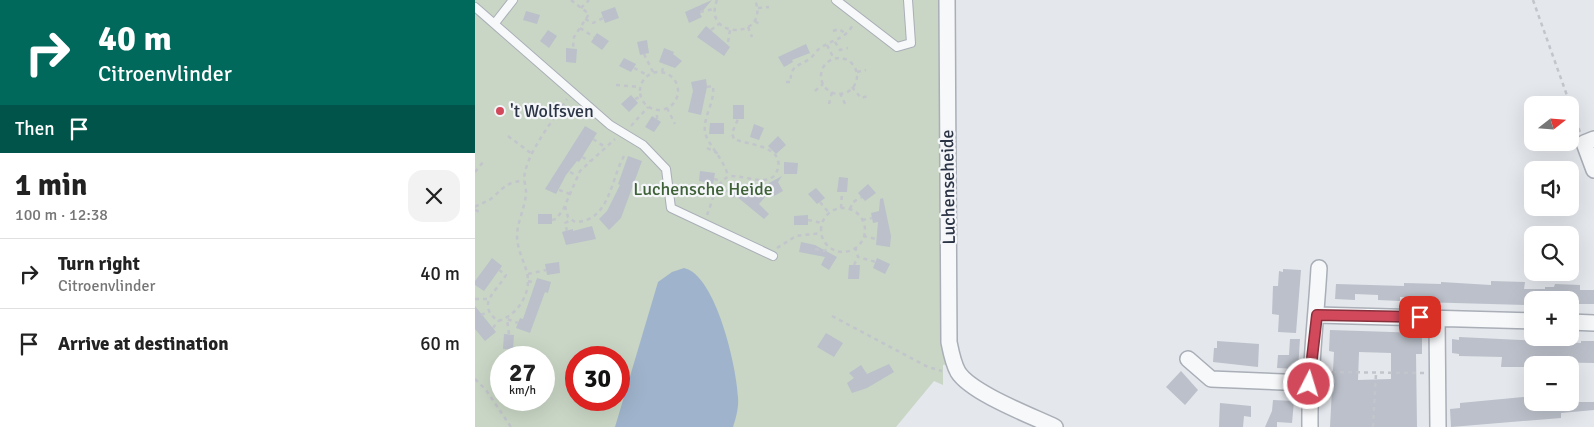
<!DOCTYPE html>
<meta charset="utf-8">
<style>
:root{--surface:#fff;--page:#f2f2f2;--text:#222;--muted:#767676;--line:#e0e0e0}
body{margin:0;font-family:Signika,sans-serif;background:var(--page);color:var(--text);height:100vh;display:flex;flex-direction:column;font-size:19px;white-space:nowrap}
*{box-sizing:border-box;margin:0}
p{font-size:16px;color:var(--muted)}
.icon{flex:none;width:28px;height:28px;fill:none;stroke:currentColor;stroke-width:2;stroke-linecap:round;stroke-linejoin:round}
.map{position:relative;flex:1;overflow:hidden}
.side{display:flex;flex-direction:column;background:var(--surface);width:475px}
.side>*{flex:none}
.guide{background:#00695c;color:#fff;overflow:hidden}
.needle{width:32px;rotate:73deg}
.fabs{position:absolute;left:1049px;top:96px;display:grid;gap:10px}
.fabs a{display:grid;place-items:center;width:55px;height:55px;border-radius:10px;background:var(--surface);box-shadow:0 5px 20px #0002;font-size:25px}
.speed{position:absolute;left:15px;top:346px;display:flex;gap:10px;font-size:25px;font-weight:700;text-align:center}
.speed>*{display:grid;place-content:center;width:65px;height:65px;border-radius:50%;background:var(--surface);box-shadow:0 5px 20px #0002;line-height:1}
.speed small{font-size:12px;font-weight:400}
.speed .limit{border:8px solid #d22;background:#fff;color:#111}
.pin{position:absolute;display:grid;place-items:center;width:42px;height:42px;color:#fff;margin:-21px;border-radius:10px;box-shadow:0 2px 8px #0006}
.me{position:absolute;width:55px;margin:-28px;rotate:5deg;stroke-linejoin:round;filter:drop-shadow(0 0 4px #0008)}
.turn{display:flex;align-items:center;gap:18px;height:105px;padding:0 15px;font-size:22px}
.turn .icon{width:65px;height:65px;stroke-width:2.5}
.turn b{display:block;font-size:35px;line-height:42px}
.then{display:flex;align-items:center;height:48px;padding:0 15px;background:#0003;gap:10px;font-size:19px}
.round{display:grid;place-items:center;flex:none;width:52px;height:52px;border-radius:15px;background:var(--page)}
.summary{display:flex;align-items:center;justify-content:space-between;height:85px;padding:0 15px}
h1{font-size:30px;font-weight:700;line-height:38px}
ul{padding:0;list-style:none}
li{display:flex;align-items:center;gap:15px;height:70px;padding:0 15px;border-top:1px solid var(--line)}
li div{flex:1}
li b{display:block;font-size:19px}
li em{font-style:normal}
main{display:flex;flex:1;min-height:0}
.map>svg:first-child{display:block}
.green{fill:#c9d6c5;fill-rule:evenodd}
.water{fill:#9fb4cc}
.building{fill:#bbc0ca;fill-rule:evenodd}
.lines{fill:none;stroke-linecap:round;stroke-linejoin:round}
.lane-casing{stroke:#a9aeb7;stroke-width:10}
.street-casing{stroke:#a9aeb7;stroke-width:18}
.path{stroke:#c2c5cb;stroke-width:2.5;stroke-dasharray:4 4;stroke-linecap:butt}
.lane{stroke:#f7f8fa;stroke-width:8}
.street{stroke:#f7f8fa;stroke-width:15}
.route-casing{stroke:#882f3b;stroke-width:12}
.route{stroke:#d1495b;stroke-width:9}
.poi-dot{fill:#d1495b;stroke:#f4f6f9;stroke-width:2}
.labels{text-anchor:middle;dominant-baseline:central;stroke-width:4.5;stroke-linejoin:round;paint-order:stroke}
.poi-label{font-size:18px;fill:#2b3445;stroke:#f4f6f9;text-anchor:start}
.street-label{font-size:18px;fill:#2b3445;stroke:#f4f6f9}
.park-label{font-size:18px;fill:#3f6138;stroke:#f4f6f9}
</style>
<main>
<section class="side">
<div class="guide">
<div class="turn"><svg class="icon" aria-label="right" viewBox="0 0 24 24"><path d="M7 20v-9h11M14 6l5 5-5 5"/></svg><div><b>40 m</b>Citroenvlinder</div></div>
<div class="then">Then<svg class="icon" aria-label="arrive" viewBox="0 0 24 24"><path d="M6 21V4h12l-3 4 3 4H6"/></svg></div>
</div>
<div class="summary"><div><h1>1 min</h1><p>100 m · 12:38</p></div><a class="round"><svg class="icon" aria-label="close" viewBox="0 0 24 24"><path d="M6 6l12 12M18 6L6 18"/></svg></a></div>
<ul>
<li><svg class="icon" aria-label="right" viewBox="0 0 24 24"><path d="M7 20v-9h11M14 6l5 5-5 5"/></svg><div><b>Turn right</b><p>Citroenvlinder</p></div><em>40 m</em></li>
<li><svg class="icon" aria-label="arrive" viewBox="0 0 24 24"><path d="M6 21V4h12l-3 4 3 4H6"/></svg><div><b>Arrive at destination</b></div><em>60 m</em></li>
</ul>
</section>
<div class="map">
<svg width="1119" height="427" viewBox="0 0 1119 427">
<rect width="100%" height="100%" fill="#e4e7ec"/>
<!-- green -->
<path class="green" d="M0,0H466L473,364L468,365V385L459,381L421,427H0ZM26,358H69V400H26ZM101,358H144V400H101Z"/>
<!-- water -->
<path class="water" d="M209,268C241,275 262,368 263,397C264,407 261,418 258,427H140L183,282L197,272Z"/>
<!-- building -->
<path class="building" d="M237,0L225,14L227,17L214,23L210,12Z
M140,7L144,18L130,23L126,12Z
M51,11L65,15L62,24L48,20Z
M231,26L255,47L249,56L222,37Z
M73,30L82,36L74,48L65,41Z
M122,33L134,41L127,50L116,42Z
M172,40L174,53L165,55L162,42Z
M331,44L335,53L317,60L318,62L309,67L303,57Z
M91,48L102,49L101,63L91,62Z
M189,48L199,52L198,54L207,61L200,68L184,62Z
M149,58L161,64L156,72L144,66Z
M231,79L232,87L226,115L213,112L218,91L216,82Z
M156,95L163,103L154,112L146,104Z
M258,105H269V119H258Z
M177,116L186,122L179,132L170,127Z
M235,123H249V134H234Z
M279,124L289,128L284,140L275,137Z
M110,126L122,133L104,162L102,161L91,175L81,194L70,189Z
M303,136L311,145L301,154L293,146Z
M153,156L167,161L146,218L134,230L124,219L132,211L145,185L143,184Z
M309,162L323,163L322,174H309Z
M225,171L240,173L238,184L224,181Z
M307,176L303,182L308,191L299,196L296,190L284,204L294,214L289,219L261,196L258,198L251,191L261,181L277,197L283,189Z
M364,177L373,178L372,192H362Z
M393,184L401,193L390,201L383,193Z
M341,188L350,198L342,204L333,194Z
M408,198L416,236L415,247L401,245L403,222L398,223L396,213L404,211L405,199Z
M63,214H77V224H63Z
M333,215V225H319V216Z
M117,226L121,239L91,245L87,232L98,229V231Z
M326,242L340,245L362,257L354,270L346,265L350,257L324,252Z
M17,258L27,266L9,291L0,285V281Z
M402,258L415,264L410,274L398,268Z
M84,262L85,273L72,275L70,264Z
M374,265H385L384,279H373Z
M808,269L826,270L821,333L803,332L804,315L797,314L798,286H803L804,271L808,272Z
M62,278L76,282L73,293L70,292L55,333L41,328L45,318L48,319Z
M1016,281L1050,282L1049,289H1070V287H1079L1080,284L1105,285V290H1119V304H1095V300H1058L1051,301V305L944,302V298L925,297V301L903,300V295L880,294V300L860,299L861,284L929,286V283L966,284V282L1016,285Z
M0,306L21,332L10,341L0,329Z
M855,330L947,333V354H941L942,427H855L859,352L854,351ZM884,352L916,353V379L883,380Z
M351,333L368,343L359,357L342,347Z
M29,334L39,335L38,349H28Z
M984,337L1106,343V341H1119V363L1066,362V365L1058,367H1026L1027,357L984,356V354L977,353V339L984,340Z
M815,339H825L823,369L802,368L803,355H814Z
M742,341L784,344L783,367L738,362L739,348H742Z
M414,364L419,372L392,388L377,393L372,383L379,378L374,373L386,365L392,374Z
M706,371L723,390L710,405L691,387Z
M1104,395V402H1119V410L1086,413V418L976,427L975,409L985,408V403L1058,396V402H1095V396Z
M798,400L819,401L817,423L802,422V427H790L797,411Z
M745,403L776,406V417L769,416L768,427H744Z"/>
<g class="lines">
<!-- lane casing -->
<g class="lane-casing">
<path id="lane" d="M361,0L422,47L436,43L433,0
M0,7L135,125L168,145L191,169L196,208L298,256
M20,23L38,0"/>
</g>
<!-- street casing -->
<g class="street-casing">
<path id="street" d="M472,0L474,342C476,352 478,363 483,372C496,393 557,416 580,427
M1119,139L1109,143L1119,170
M842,315L1058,321
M962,318L963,427
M1095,322L1119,323
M713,359L736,379L835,383
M835,427C834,374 841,321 844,268"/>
</g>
<!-- path -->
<path class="path" d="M96,0L114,14L99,37L98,48
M242,0C226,40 296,40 280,0
M1058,0L1105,132
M106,8L114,0
M283,8L294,7
M225,12L239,9
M110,19L118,23L128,18
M280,21L284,24
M273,27L277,37
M105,28L119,37
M236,30L244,24
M358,31L364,29L371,34
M253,42L255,30
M360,42L365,50L373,48
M352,45L359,59
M169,54L178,72
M346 76a18 18 0 1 1 36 0a18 18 0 1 1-36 0Z
M159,68L172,75
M165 91a19 19 0 1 1 38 0a19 19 0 1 1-38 0Z
M187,72L189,64
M382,72L391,70
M311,82H316C314,65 325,66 336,58C339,55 341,51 344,49C357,39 368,41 378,25
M141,85L165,87
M232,87L238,86C240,103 228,116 230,132C232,144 249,159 253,176
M377,87L386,98L393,96
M340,91L348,84
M365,93L371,106
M160,99L165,97
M354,104L357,92
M192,108L200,124
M182,119V110
M156,126L173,107
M33,136L57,154
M118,139L130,147
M232,148L244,154
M107,157L115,161
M0,172L8,162
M95,172L102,176
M239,179L247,181
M84,190L95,194
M265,191L272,195L278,181
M345,202L354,213
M90,206L93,217L100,222C135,221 135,181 149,156
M0,207C6,203 13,202 18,197C29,187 34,181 49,181
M366,208L367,192
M346 230a22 22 0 1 1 44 0a22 22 0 1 1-44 0Z
M375,209L378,202L387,197
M0,210L5,212
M232,215C237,203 240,185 251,178C263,170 297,193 303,168C308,145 272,145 259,139L257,133L263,119
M77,220L81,219L88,210L105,171L140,139
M333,220L347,223
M387,220L397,218
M92,231L90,223L96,220
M388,236L401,239
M380,247L383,257L401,262
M302,248L321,236L346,233
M340,249L349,251L354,248
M379,265L383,257
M24,270L31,275C22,291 0,304 23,321C42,316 57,293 52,273C49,261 42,249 42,236C42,221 51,207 51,191C50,184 48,176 51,168C59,143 78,121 92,99
M53,274L71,270
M53,281L61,283
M0,299H12
M6,315L13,312
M357,316L453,367L467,371
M18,328L23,321
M34,334L32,319L43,323
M849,372L951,373
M0,379L11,390L36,427
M898,427L901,374"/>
<!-- lane -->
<use href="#lane" class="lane"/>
<!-- street -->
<use href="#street" class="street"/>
</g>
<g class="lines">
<!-- route casing -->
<g class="route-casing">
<path id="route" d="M834,384L842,315L945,317"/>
</g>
<!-- route -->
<use href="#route" class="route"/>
</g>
<!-- markers -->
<circle class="poi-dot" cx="25" cy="111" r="5"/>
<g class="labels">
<!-- poi labels -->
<g class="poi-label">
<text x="35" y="111">'t Wolfsven</text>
</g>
<!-- street labels -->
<g class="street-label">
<text transform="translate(473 187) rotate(-91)">Luchenseheide</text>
</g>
<!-- park labels -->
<g class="park-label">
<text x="228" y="189">Luchensche Heide</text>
</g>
</g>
</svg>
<div class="fabs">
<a><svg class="needle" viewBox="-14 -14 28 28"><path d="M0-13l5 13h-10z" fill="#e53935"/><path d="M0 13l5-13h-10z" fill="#767676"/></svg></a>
<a><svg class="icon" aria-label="sound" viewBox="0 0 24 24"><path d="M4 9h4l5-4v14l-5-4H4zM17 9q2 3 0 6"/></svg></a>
<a><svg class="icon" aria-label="search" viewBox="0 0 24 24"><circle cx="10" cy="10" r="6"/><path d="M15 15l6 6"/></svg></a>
<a>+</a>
<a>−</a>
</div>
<div class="speed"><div>27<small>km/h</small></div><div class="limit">30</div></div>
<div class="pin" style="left:945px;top:317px;background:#d93025"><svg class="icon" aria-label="arrive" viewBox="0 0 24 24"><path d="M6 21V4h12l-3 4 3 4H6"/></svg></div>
<svg class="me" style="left:834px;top:384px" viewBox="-20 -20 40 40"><circle r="17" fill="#d1495b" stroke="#fff" stroke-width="3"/><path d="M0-11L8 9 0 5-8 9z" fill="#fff"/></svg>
</div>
</main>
